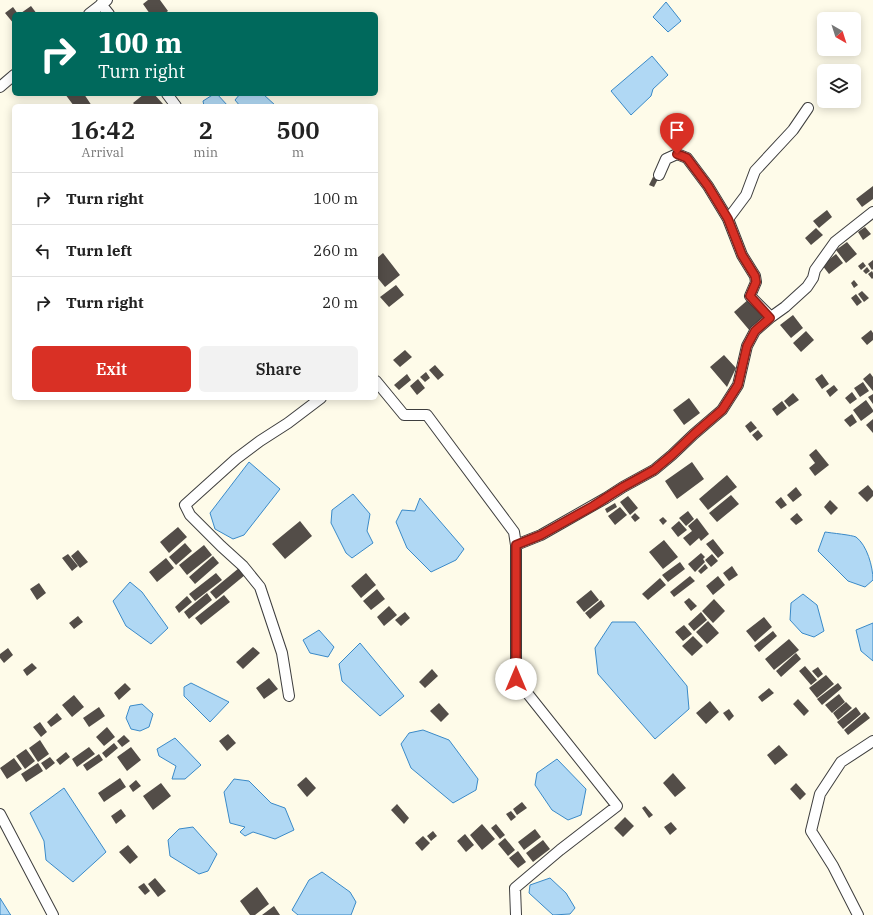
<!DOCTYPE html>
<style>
:root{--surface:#fff;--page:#f2f2f2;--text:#222;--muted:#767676;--line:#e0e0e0;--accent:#d93025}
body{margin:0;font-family:"IBM Plex Serif",serif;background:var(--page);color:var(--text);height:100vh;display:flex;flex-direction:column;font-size:15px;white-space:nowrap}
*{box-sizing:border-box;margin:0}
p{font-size:13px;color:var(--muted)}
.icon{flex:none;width:22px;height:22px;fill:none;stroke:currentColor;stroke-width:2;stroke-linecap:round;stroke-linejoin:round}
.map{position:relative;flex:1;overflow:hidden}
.side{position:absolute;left:12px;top:104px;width:366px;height:296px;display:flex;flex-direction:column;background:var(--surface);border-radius:6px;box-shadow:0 2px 10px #0003}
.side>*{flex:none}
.banner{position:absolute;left:12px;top:12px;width:366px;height:84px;border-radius:6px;box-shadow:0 2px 10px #0003;background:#00695c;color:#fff;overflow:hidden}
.needle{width:26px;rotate:141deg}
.fabs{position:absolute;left:817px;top:12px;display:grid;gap:8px}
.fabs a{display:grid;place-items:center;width:44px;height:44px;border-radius:6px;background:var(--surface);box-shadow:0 2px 10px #0003;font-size:20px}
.pin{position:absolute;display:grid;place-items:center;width:34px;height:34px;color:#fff;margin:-41px -17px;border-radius:50% 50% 50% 0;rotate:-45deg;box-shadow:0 0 4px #0007}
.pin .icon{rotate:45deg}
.me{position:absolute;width:44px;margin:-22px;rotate:0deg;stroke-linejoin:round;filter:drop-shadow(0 0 3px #0008)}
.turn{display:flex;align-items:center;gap:14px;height:84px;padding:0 20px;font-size:18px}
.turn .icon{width:52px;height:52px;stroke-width:2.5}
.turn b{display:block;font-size:28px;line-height:34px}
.eta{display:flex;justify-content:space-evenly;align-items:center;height:68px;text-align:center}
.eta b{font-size:24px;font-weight:600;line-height:28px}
.primary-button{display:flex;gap:8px;margin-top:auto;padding:8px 20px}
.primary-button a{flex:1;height:46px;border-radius:6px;background:var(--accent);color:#fff;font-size:16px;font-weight:600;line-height:46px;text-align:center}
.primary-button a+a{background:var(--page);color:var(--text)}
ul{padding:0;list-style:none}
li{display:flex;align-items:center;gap:12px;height:52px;padding:0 20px;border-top:1px solid var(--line)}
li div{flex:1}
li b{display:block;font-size:15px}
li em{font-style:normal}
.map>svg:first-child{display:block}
.water{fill:#b0d8f4;stroke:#3a8ac8}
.building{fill:#534d48}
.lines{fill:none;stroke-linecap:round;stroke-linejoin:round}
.minor-casing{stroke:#3e3e3e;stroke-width:12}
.minor{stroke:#fff;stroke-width:10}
.route-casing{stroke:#8d1f18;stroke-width:10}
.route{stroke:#d93025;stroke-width:7}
</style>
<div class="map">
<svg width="873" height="915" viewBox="0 0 873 915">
<rect width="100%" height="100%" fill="#fefbe9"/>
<!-- water -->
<path class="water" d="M666,2L681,21L668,32L653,17Z
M652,56L668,75L653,89L651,96L631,115L611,91Z
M214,94H217L228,106H204L203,101Z
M240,94H263L276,106H240L235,100Z
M249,462L280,489L244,535L233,539L215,529L210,513Z
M353,494L370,514L367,531L373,543L352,558L346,553L331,523L332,510Z
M420,498L464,549L456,560L431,572L407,548L396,522L402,510L415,511Z
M825,532C831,533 852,535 856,537C867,545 873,567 873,580L865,587L848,581L818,551Z
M130,582L142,592L168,628L151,644L126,626L113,601Z
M803,594L817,605L824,631L814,637L802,633L790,620L791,603Z
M612,622H635L687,686L689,709L655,739L598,674L595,648Z
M873,623V661L861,651L856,630Z
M319,630L334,647L328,657L310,653L303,640Z
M360,643L404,696L380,716L342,681L339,664Z
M191,683L229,702L210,722L184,696V687Z
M142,704L153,714L149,727L140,731L131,729L126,718L130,706Z
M423,730L449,740L478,779L476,790L453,803L411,768L401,744L409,733Z
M175,738L201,765L185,779H172L176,766L159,756L157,749Z
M557,759L586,789L581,815L568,820L552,810L535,785L537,773Z
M234,779L249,781L271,803L285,808L294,830L275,839L253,832L245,836L240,832L245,827L230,823L224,792Z
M64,788L106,852L73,882L46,860L44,841L30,813Z
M193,827L217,854L208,871L199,874L170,856L168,840L179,829Z
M322,872L350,892L356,902L351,915H298L292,910L309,880Z
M550,878L566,893L575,908L570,914L553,915L529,893L530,885Z
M0,898L10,914L11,915H0Z"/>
<!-- building -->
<path class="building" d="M148,0H160L168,11L164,14H150L143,4Z
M31,6L37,14H22L21,13Z
M13,7L18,14H14V24L5,13Z
M65,94H84L92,106H74Z
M144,94H154L163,104L160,106H136L133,103Z
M653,177L658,179L654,187L649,185Z
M873,186V199L862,207L856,199Z
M827,210L832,217L819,228L813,221Z
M865,227L871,234L863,240L858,232Z
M816,228L823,235L811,245L805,238Z
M847,242L857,254L846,263L836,250Z
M383,253L400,275L385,287L376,276V259Z
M836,254L843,263L829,274L822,265Z
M873,260V269L872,270L868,264Z
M863,262L866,266L861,270L858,266Z
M867,267L870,271L866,274L863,271Z
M872,271L873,273V278L872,279L868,274Z
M854,280L858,285L854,288L851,283Z
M396,285L404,295L389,307L380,297Z
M862,291L869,298L864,302L858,294Z
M856,294L862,302L857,306L851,298Z
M750,298L767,318L750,331L734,312Z
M793,315L803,328L791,338L780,325Z
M871,330L873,333V340L867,345L861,338Z
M806,331L814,340L801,352L793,343Z
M405,350L412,357L400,367L393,360Z
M724,355L736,368L727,387L710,367Z
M435,365L444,375L438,380L429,370Z
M426,372L430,378L425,382L420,377Z
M870,373L873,377V391L863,379Z
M407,374L411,380L399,390L394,385Z
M822,374L829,384L822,389L815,379Z
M418,379L425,388L417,395L410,386Z
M863,382L869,391L860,397L854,388Z
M834,385L838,390L830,397L826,391Z
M852,392L857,399L850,404L845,398Z
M793,393L799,400L789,407L784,401Z
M873,394V404L868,397Z
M689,398L700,413L684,425L673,410Z
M866,400L873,410V412L861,421L853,410Z
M782,401L787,408L777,416L772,409Z
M852,414L857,422L850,427L844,420Z
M873,419V433L866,425Z
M751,421L757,428L750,433L745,426Z
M758,430L763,436L757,441L752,435Z
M816,449L829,465L815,476L809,468L815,463L809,455Z
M692,462L704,479L677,499L665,481Z
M727,475L737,487L708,510L699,499Z
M868,485L873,491V496L867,502L858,493Z
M796,487L802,495L793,502L787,495Z
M731,495L739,504L717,522L709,513Z
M628,496L638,508L630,515L620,502Z
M781,497L787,505L781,509L775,502Z
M830,500L838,508L831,515L824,507Z
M615,503L617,507L607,513L605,509Z
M620,507L627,515L615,525L608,516Z
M688,511L694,519L686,526L679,518Z
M635,513L640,518L635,522L631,517Z
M797,513L803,520L796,525L790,519Z
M663,517L667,521L663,525L659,520Z
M697,518L709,534L701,541L699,538L690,546L683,538L692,531L688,526Z
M300,521L312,536L285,559L272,544Z
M679,521L687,530L678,537L671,528Z
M178,527L187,537L169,553L160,542Z
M713,539L724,553L718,558L706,544Z
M664,540L678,557L663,569L649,552Z
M185,543L192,551L176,565L169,557Z
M204,545L212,555L187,575L179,565Z
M78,550L88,562L80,568L71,556Z
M701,553L705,557L703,559L705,562L695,572L688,564Z
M68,554L78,566L72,571L62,558Z
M712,554L718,561L711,567L705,560Z
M213,556L219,563L195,584L189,577Z
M166,558L174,568L157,582L149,572Z
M680,562L685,569L668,582L662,575Z
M705,564L708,568L701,574L698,571Z
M732,566L738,575L729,581L723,573Z
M239,568L245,575L216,599L210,592Z
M216,573L222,580L195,601L189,594Z
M366,573L376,585L361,598L351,586Z
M690,576L695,581L674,597L670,592Z
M718,576L725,585L713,595L706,586Z
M660,578L666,585L648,600L642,594Z
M39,583L46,593L37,600L30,589Z
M377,589L385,599L371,610L363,601Z
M591,590L599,600L584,612L576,602Z
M207,593L212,600L189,619L184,612Z
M224,595L230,602L201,625L195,618Z
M187,596L192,602L179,613L175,607Z
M689,598L697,606L691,611L684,602Z
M714,599L725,611L713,623L702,611Z
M601,600L605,606L590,619L585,613Z
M389,606L397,615L384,626L377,617Z
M405,612L410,618L401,626L395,620Z
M701,612L707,620L694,631L688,624Z
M78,616L83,622L74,629L69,623Z
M764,617L772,627L755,642L746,631Z
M708,621L719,633L707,644L696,632Z
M684,625L692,634L683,641L675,632Z
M773,631L777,636L759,652L754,646Z
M693,636L703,646L692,656L682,646Z
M789,639L799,650L774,670L765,659Z
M253,647L260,653L243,669L236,662Z
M8,648L13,655L4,663L0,658V654Z
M796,653L801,659L781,677L776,671Z
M32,663L37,668L27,676L23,670Z
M805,666L817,680L811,685L799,671Z
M818,667L823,674L818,678L812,671Z
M432,669L438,676L425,688L419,682Z
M826,675L834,684L817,698L809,688Z
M269,678L278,689L264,699L256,688Z
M125,683L131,689L119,700L114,693Z
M838,683L842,688L822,705L817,699Z
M769,688L774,693L762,702L758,697Z
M839,694L845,702L832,713L825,705Z
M74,695L84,707L72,717L62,705Z
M798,699L809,711L804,716L793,704Z
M710,701L719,712L706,724L696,713Z
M846,702L852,708L838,720L833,713Z
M439,703L449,714L441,722L430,711Z
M99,707L105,716L89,727L83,718Z
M856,707L861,714L843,729L837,722Z
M729,709L734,716L729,721L723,713Z
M865,712L870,718L848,735L844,730Z
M57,713L62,719L51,727L47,722Z
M40,722L47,732L41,737L33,727Z
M107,727L115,737L104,746L96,737Z
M228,734L236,743L227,751L219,741Z
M124,735L130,741L122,747L117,741Z
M40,740L49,754L38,762L29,748Z
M114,743L118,748L106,758L102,753Z
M779,745L788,755L775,765L767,755Z
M89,747L95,754L77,767L72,759Z
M131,747L141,760L127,771L117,757Z
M26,749L35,761L25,769L16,756Z
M66,752L70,757L60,765L56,760Z
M99,754L103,760L87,771L83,765Z
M50,757L55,763L46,770L41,763Z
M14,758L22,769L7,779L0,768Z
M38,763L43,771L26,782L21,774Z
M673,773L686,788L675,797L663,783Z
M306,777L316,788L307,797L297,785Z
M120,778L126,787L104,802L98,793Z
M136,780L141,786L133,792L129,786Z
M161,783L171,796L153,810L143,796Z
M796,783L806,794L800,800L790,789Z
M522,802L527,808L517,815L513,809Z
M397,804L409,818L404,824L391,810Z
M645,806L653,815L649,818L642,808Z
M121,809L126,816L116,824L111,816Z
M511,811L516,817L511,821L506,814Z
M625,817L634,826L623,837L614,828Z
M671,822L677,829L670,835L664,827Z
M482,824L495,839L482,850L470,835Z
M496,824L505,835L500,839L491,828Z
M535,829L541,837L524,850L518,842Z
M433,831L437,836L431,841L427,836Z
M465,834L474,845L466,852L457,841Z
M423,836L430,843L422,851L415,843Z
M505,838L515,850L508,856L498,844Z
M543,840L550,849L533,862L526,853Z
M128,845L138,857L130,864L119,852Z
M518,851L526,862L518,868L509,858Z
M155,878L166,891L158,897L148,884Z
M144,883L150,891L145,895L138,887Z
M257,887L269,904L255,915H250L240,901Z
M274,906L280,915H262Z"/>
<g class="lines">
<!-- minor casing -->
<g class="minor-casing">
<path id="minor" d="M101,4L109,14
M89,14L107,0
M0,87L14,75
M167,94L176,106
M659,175L666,159L677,154L687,158L708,186L728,219L742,255L755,276L756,282L750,296L771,317
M728,219L746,195L755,171L793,130L808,108
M376,381L404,415H427L514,532L516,545V679L617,806L560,850L515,888L516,915
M516,545L541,535L606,498L623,487L654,470L672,455L694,434L722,410L738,385L747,346L755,331L771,317L785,307L807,287L813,278L815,270L835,242L873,212
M289,696L282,653L260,587L243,566L221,546L190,515L185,505L236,459L260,441L288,423L321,398
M0,814L53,915
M858,915L833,866L811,831L820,794L841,762L873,741"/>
</g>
<!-- minor -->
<use href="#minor" class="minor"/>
</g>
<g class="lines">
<!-- route casing -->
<g class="route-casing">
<path id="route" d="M516,679V545L541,535L593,506L623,487L654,470L672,455L694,434L722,410L738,385L747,346L755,331L770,318L750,296L756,282L755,276L742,255L728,219L708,186L687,158L677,154"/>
</g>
<!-- route -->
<use href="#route" class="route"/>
</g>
</svg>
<div class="fabs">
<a><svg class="needle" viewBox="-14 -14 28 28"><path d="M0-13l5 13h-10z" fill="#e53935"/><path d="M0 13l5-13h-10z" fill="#767676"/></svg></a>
<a><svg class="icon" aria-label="layers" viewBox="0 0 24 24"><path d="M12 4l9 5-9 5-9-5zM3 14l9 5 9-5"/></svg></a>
</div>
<div class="pin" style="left:677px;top:154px;background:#d93025"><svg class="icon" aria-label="arrive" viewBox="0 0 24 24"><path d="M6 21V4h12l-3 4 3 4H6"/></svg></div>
<svg class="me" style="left:516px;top:679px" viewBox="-20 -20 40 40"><circle r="19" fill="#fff"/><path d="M0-13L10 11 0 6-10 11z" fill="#d93025"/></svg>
<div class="banner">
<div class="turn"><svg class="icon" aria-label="right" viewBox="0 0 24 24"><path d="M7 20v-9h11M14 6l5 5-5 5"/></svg><div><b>100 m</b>Turn right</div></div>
</div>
<section class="side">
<div class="eta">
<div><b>16:42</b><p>Arrival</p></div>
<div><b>2</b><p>min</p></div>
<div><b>500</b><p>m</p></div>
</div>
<ul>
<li><svg class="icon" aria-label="right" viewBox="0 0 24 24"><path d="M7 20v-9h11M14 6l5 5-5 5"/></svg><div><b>Turn right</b></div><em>100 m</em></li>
<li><svg class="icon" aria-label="left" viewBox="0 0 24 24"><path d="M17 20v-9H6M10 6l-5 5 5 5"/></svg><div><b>Turn left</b></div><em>260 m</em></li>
<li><svg class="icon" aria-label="right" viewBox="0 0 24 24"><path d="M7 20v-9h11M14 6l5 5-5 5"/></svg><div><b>Turn right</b></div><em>20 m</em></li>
</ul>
<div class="primary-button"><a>Exit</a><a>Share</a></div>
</section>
</div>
